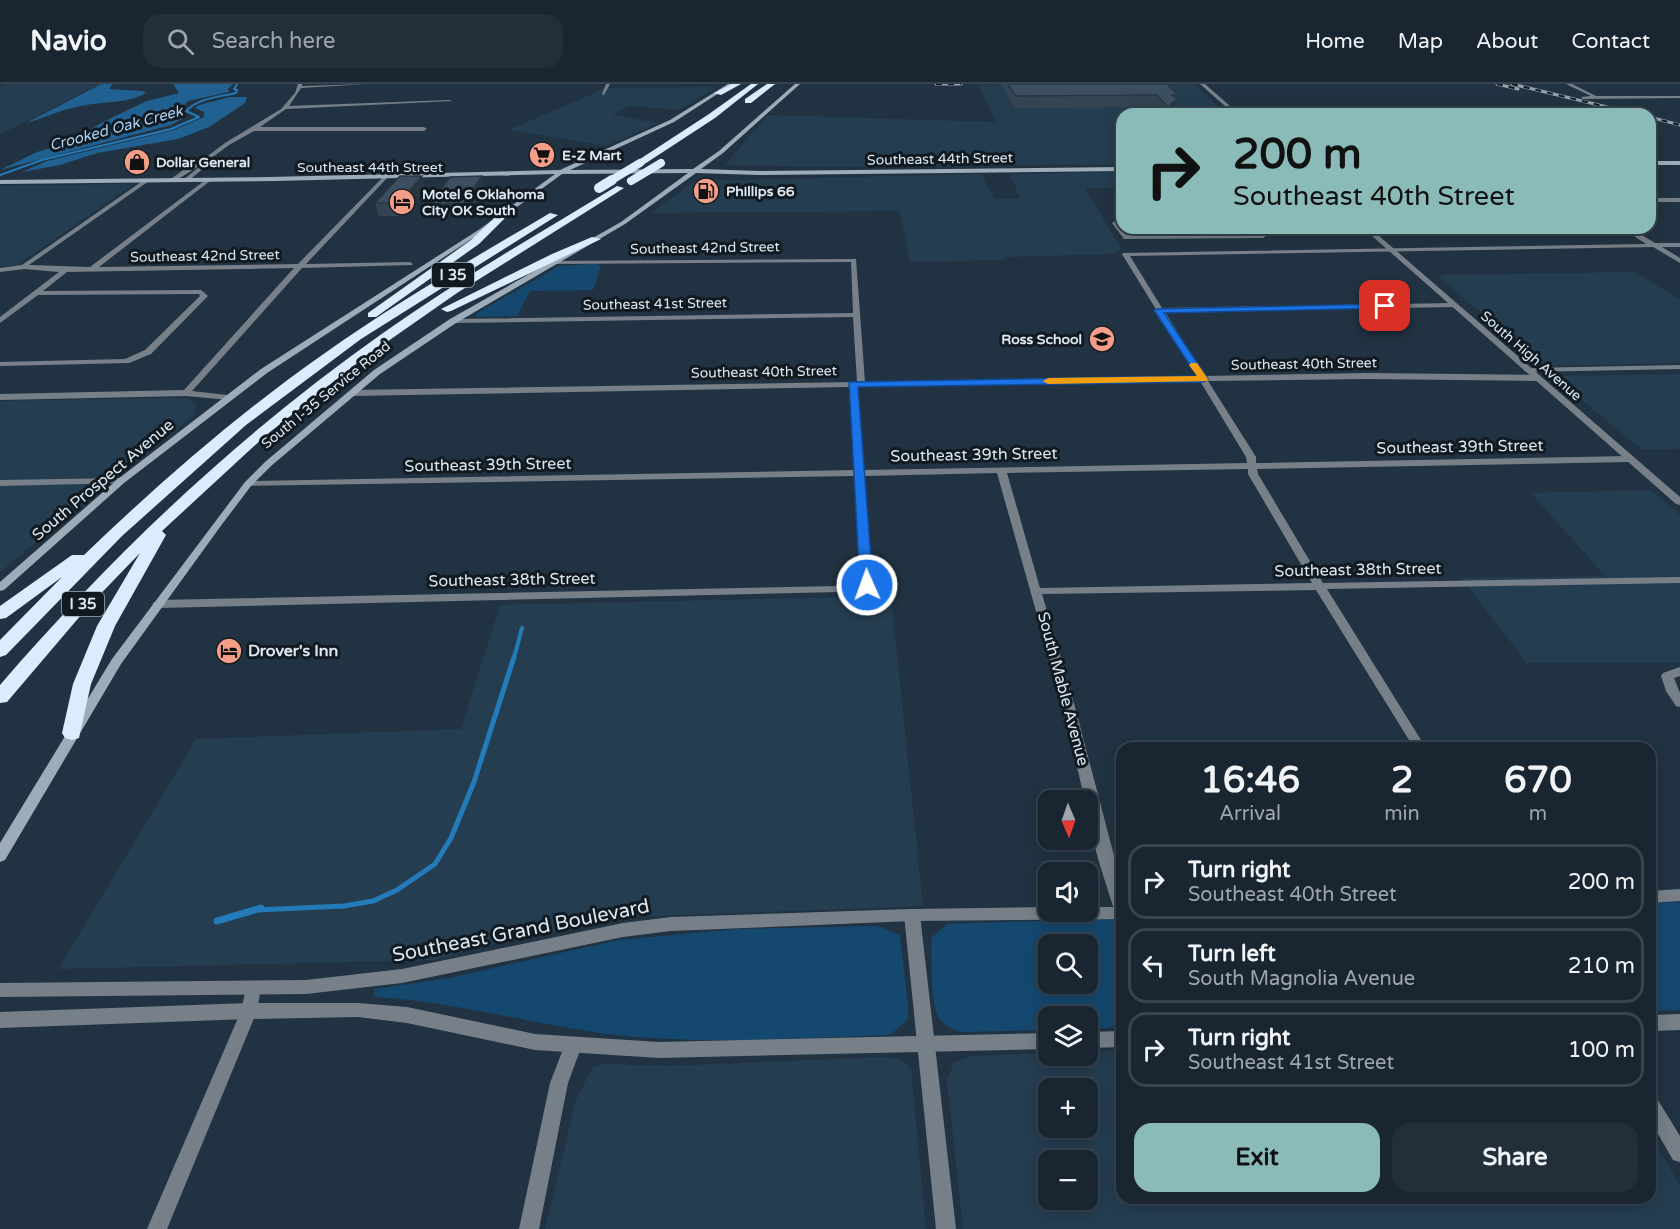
<!DOCTYPE html>
<meta charset="utf-8">
<style>
:root{--surface:#192632;--page:#222e3a;--text:#f1f3f6;--muted:#9fa5ac;--line:#37434d;--accent:#8bbbb9}
body{margin:0;font-family:"Varela Round",sans-serif;background:var(--page);color:var(--text);height:100vh;display:flex;flex-direction:column;font-size:22px;white-space:nowrap}
*{box-sizing:border-box;margin:0}
p{font-size:20px;color:var(--muted)}
.icon{flex:none;width:33px;height:33px;fill:none;stroke:currentColor;stroke-width:2;stroke-linecap:round;stroke-linejoin:round}
.map{position:relative;flex:1;overflow:hidden}
.panel{position:absolute;left:1116px;top:658px;width:540px;height:462px;display:flex;flex-direction:column;background:var(--surface);border-radius:18px;box-shadow:0 3px 15px #0003,0 0 0 2px var(--line)}
.panel>*{flex:none}
.top-card{position:absolute;left:1116px;top:24px;width:540px;height:126px;border-radius:18px;box-shadow:0 3px 15px #0003,0 0 0 2px var(--line);background:#8bbbb9;color:#111;overflow:hidden}
.needle{width:39px;rotate:178deg}
.tools{position:absolute;left:1038px;top:706px;display:grid;gap:12px}
.tools a{display:grid;place-items:center;width:60px;height:60px;border-radius:12px;background:var(--surface);box-shadow:0 3px 15px #0003,0 0 0 2px var(--line);font-size:30px}
.pin{position:absolute;display:grid;place-items:center;width:51px;height:51px;color:#fff;margin:-26px;border-radius:12px;box-shadow:0 3px 9px #0006}
.me{position:absolute;width:66px;margin:-33px;rotate:358deg;stroke-linejoin:round;filter:drop-shadow(0 0 4px #0008)}
.turn{display:flex;align-items:center;gap:21px;height:126px;padding:0 18px;font-size:27px}
.turn .icon{width:78px;height:78px;stroke-width:2.5}
.turn b{display:block;font-size:42px;line-height:51px}
.eta{display:flex;justify-content:space-evenly;align-items:center;height:102px;text-align:center}
.eta b{font-size:36px;font-weight:700;line-height:42px}
.action{display:flex;gap:12px;margin-top:auto;padding:12px 18px}
.action a{flex:1;height:69px;border-radius:18px;background:var(--accent);color:#111;font-size:24px;font-weight:700;line-height:69px;text-align:center}
.action a+a{background:var(--page);color:var(--text)}
ul{padding:0;list-style:none}
li{display:flex;align-items:center;gap:18px;height:75px;margin:0 12px 9px;padding:0 6px;border:3px solid var(--line);border-radius:18px}
li div{flex:1}
li b{display:block;font-size:22px}
li em{font-style:normal}
header{display:flex;align-items:center;gap:36px;box-sizing:border-box;height:84px;padding:0 30px;background:var(--surface);border-bottom:2px solid var(--line)}
header strong{font-size:28px}
nav{display:flex;gap:33px;margin-inline-start:auto;font-size:21px}
.search{width:420px;height:54px;background:var(--page);display:flex;align-items:center;gap:15px;box-sizing:border-box;padding:0 21px;border-radius:18px;color:var(--muted);font-size:22px}
.map>svg:first-child{display:block}
.built{fill:#253d51;fill-rule:evenodd}
.green{fill:#15486e;fill-rule:evenodd}
.forest{fill:#206191}
.lines{fill:none;stroke-linecap:round;stroke-linejoin:round}
.stream-far3{stroke:#237bba;stroke-width:2}
.stream-far2{stroke:#237bba;stroke-width:4}
.stream-far1{stroke:#237bba;stroke-width:5}
.stream{stroke:#237bba;stroke-width:7}
.minor{fill:#778088;fill-rule:evenodd}
.tertiary{fill:#778088;fill-rule:evenodd}
.secondary{fill:#9eacb9;fill-rule:evenodd}
.motorway{fill:#dbedfd;fill-rule:evenodd}
.rail-casing{stroke:#93a1ad;stroke-width:3}
.rail{stroke:#121a21;stroke-width:2;stroke-dasharray:6;stroke-linecap:butt}
.motorway-bridge-far1{stroke:#dbedfd;stroke-width:8}
.motorway-bridge{stroke:#dbedfd;stroke-width:10}
.wall{fill:#344453}
.shaded-wall{fill:#2a3743}
.building{fill:#3c4f60;stroke:#2a3743;stroke-width:1.5}
.route{fill:#1a73e8;stroke:#114b97;stroke-width:1.5}
.slow{fill:#f59e0b}
.labels{text-anchor:middle;dominant-baseline:central;stroke-width:6;stroke-linejoin:round;paint-order:stroke}
.far-poi-label{font-size:14px;font-weight:bold;fill:#dce7f1;stroke:#121a21;text-anchor:start}
.far-street-label{font-size:14px;fill:#dce7f1;stroke:#121a21}
.far-water-label{font-size:15px;font-style:italic;fill:#abd1f3;stroke:#121a21}
.shield{fill:#121a21;stroke:#9faab3;stroke-width:1.5}
.shield-label{font-size:15px;font-weight:bold;fill:#dce7f1}
.street-label{font-size:16px;fill:#dce7f1;stroke:#121a21}
.poi-label{font-size:16px;font-weight:bold;fill:#dce7f1;stroke:#121a21;text-anchor:start}
.near-street-label{font-size:20px;fill:#dce7f1;stroke:#121a21}
</style>
<header>
<strong>Navio</strong>
<div class="search"><svg class="icon" aria-label="search" viewBox="0 0 24 24"><circle cx="10" cy="10" r="6"/><path d="M15 15l6 6"/></svg>Search here</div>
<nav><a>Home</a><a>Map</a><a>About</a><a>Contact</a></nav>
</header>
<div class="map">
<svg width="1680" height="1145" viewBox="0 0 1680 1145">
<rect width="100%" height="100%" fill="#213342"/>
<!-- built -->
<path class="built" d="M7,0H99L0,51V3Z
M1194,0L1226,30H1122V80L841,83L725,81L768,31L996,38L978,1Z
M717,3L679,26L629,22L612,31L658,39L606,62L508,46L606,4Z
M1122,88V104H1085L1121,164L1118,168L1110,170L1005,173L1006,176L910,178L900,127L651,129L695,97L981,90L995,115L1020,114L1010,90Z
M134,100L17,181L0,182V102Z
M1635,188L1680,216V279L1544,282L1437,191Z
M1680,290V365L1642,366L1553,292Z
M167,314H187L197,322L194,332L117,390L0,488V317Z
M1651,406L1680,431V579H1527L1461,494L1605,492L1531,409Z
M891,512L923,822L633,833L498,859L433,876L58,885L196,655L461,645L500,521Z
M1122,966V1114H1650V1051L1680,1101V1145H963L947,996L954,978L973,972L1048,969V972H1088V968ZM1048,1005H1088V1044H1048ZM1048,1077H1088V1116H1048Z
M883,973L901,975L911,985L926,1145H545L576,1016L592,984L604,980L668,982Z"/>
<!-- green -->
<path class="green" d="M592,180L601,181L593,206L530,207L517,232L476,233L477,229L559,182Z
M1680,818V926L1650,927V819Z
M1122,834V943L1088,945V933H1048V946L961,948C953,945 942,941 938,932C930,913 932,875 931,854L947,840ZM1048,861H1088V900H1048Z
M879,842L900,851L908,922V935L890,951C796,954 701,961 607,950C529,940 453,917 374,913L375,905L449,894L619,856L737,845Z"/>
<!-- forest -->
<path class="forest" d="M101,0H113L109,5L143,7L146,9C127,20 102,17 81,22C62,25 45,34 26,39Z
M173,0H233L228,5L229,8L188,17L174,31L185,33L171,41L0,86L37,68L65,60L103,38L147,17L179,9Z
M230,13H247L245,19L209,43L178,55L97,69L60,81L22,88L47,77L174,46L204,33V28L195,24L199,21Z"/>
<g class="lines">
<!-- stream-far3 -->
<path class="stream-far3" d="M0,91L42,76L171,45L199,33L186,27C199,14 218,13 236,9L237,6L234,5L237,0"/>
<!-- stream-far2 -->
<path class="stream-far2" d="M514,574L522,544"/>
<!-- stream-far1 -->
<path class="stream-far1" d="M256,826L344,822L373,817L397,806L435,780L451,754L474,698L514,573"/>
<!-- stream -->
<path class="stream" d="M217,837L261,824"/>
<!-- minor -->
<path class="minor" d="M298,0H302V2L368,0L301,4L289,22L450,16L452,17L286,25L260,43H424L427,45L424,47H254L229,61L210,75V79L188,97L183,96L204,79L175,97H171V95L190,81L205,74L225,59L281,25L295,9Z
M606,0H610L604,11L602,10Z
M1566,0H1572L1596,12H1680V14L1583,15L1581,13L1591,12Z
M386,90L388,93L306,180L410,178L413,180L412,181L302,184L192,307L227,311L231,314L230,316L186,312L0,316V310L184,306L294,184L67,188L43,207L201,206L208,212L151,270L129,279L0,282V278L125,275L145,266L200,212L199,210L38,211L0,239V233L59,188L25,185L0,188V184L22,181L144,96L149,97L29,181L90,183L208,94L210,97L99,183L298,180Z
M1650,114H1680V118H1650Z
M1115,137L1126,151L1258,150L1253,144H1259L1266,152L1263,154L1124,155L1112,139Z
M1622,144H1630L1655,159H1680V163H1662L1680,174V179L1653,163L1130,172L1162,224L1453,219L1457,221L1453,223L1165,228L1205,292L1366,289L1537,291L1541,294L1537,297L1366,295L1208,297L1256,373V379L1629,372L1634,375L1629,378L1257,385L1258,390L1323,499L1680,493V499L1327,505L1426,664H1414L1316,506L1042,510L1075,623L1122,802V831L1117,830L1114,825C1104,793 1088,750 1088,717H1085L1063,623L997,389L864,392L873,501L867,504L840,508L158,524L152,520L158,516L840,502L861,498L855,392L245,402V398L248,397L854,386L849,303L351,312L347,309L351,306L857,298L853,233L453,239L449,237L453,235L853,229L851,178L556,180L553,178L554,177L856,175L865,298L1197,292L1122,170L1123,169L1646,160ZM1200,297L1246,373L1247,379L864,386L857,303ZM1248,385V390L1312,499L1040,504L1007,389Z
M1680,281V285L1527,288L1523,286L1527,284Z
M121,394L124,395V399L0,402V396Z
M1680,583V592L1674,594L1680,609V623L1676,622L1666,607L1661,592L1663,589Z
M912,825L917,826L920,831L956,1145H936L904,831L907,826Z
M253,897L259,899L261,904L257,927L167,1145H147L241,927L247,899Z
M573,953L579,955L582,961L568,999L539,1145H519L550,999L567,955Z
M1650,1010L1656,1013L1680,1052V1078L1673,1076L1650,1036Z"/>
<!-- tertiary -->
<path class="tertiary" d="M1200,0H1205L1239,30H1234Z
M1363,144H1370L1680,413V421L1676,420Z
M1680,805V817L1650,819V807Z
M1048,823V828H1088V823H1122V835L912,837L671,847L623,853L402,899L306,910L0,913V899L306,896L402,885L623,839L671,833L912,825Z
M249,919H358L407,923L535,950L659,958L1048,949V965L659,974L535,966L407,939L358,933L249,935L0,944V928Z
M1680,930V946L1650,947V931Z
M1122,947V963L1088,964V948Z"/>
<!-- secondary -->
<path class="secondary" d="M728,0H733L674,38L570,86L693,85L719,67L795,0H800L723,69L701,85L759,87L1122,83V87L759,91L696,89L625,140L456,239L380,290L271,382L251,402L220,443L121,580L5,776L0,778V759L112,575L245,398L265,378L374,286L450,235L621,138L688,89L562,90L484,147L267,289L124,399L4,506L0,507V498L118,395L261,285L480,145L555,90L275,97L0,100V96L269,93L560,86L670,36Z
M1650,77H1680V81H1650Z"/>
<!-- motorway -->
<path class="motorway" d="M732,0H741L721,11L714,9Z
M751,0H758L715,34L643,81H637V77L709,30Z
M767,0H775L751,19H745V15Z
M617,102L624,104L457,209L361,276L265,352L162,447L166,451L115,542L91,600L79,654L72,656L65,654L62,649L73,600L97,542L140,469L87,524L7,618L0,619V601C114,469 240,350 383,249C458,196 538,150 617,102Z
M506,123L514,125L479,160L376,233H368V229L471,156Z
M550,129L558,131L361,255L246,341L122,452L6,571L0,573V556L62,493L6,534L0,535V522L72,471H84C160,398 239,329 325,269C397,218 474,174 550,129Z
M592,153L601,155L451,227L447,228L441,225L552,170Z"/>
<!-- rail casing -->
<g class="rail-casing">
<path id="rail" d="M936,0H961
M1497,0L1518,5
M1512,0L1636,30
M1650,33L1680,41"/>
</g>
<!-- rail -->
<use href="#rail" class="rail"/>
<!-- motorway-bridge-far1 -->
<path class="motorway-bridge-far1" d="M610,97L640,79
M631,97L661,79"/>
<!-- motorway-bridge -->
<path class="motorway-bridge" d="M599,104L612,96"/>
</g>
<!-- wall -->
<path class="wall" d="M1000,0H1167L1178,11L1174,28L1172,30H1161L1155,23L1015,24Z
M422,92L425,104L402,132H379L375,119Z
M485,103L466,131H432L430,120Z"/>
<!-- shaded-wall -->
<path class="shaded-wall" d="M1177,15L1174,28L1172,30H1167L1168,23Z
M422,92L425,104L402,132L399,119Z
M482,92L485,103L466,131L463,120Z"/>
<!-- building -->
<path class="building" d="M1008,0H1167L1178,11H1172L1177,15L1168,23L1157,11L1016,12Z
M400,92H422L399,119H375Z
M482,92L463,120H430L450,93Z"/>
<!-- route -->
<path class="route" d="M1385,220L1389,222L1388,224L1164,229L1208,295L1203,298L858,303L873,501L867,505L860,501L849,298L1197,292L1154,226L1155,225Z"/>
<!-- slow -->
<path class="slow" d="M1191,279H1197L1208,295L1207,297L1048,300L1043,297L1048,294L1197,292L1189,281Z"/>
<!-- icons -->
<defs>
<g id="supermarket-disc" transform="scale(1.35)"><circle r="9.5" fill="#f49e88" stroke="#121a21"/><path d="M-6-5.5h2.5l.6 2H6L4.5 2H-2.5L-4.4-4H-6ZM-1.5 3.2a1.3 1.3 0 1 0 .1 0ZM3 3.2a1.3 1.3 0 1 0 .1 0Z" fill="#111"/></g>
<g id="shop-disc" transform="scale(1.35)"><circle r="9.5" fill="#f49e88" stroke="#121a21"/><path d="M-5-2.5h2.3a2.7 3.5 0 0 1 5.4 0H5L5.5 6h-11ZM-1.5-2.5h3a1.5 2.3 0 0 0-3 0Z" fill="#111"/></g>
<g id="fuel-disc" transform="scale(1.35)"><circle r="9.5" fill="#f49e88" stroke="#121a21"/><path d="M-5.5-6h7V0h2V4h1.3V-2.5L3-4.5l.8-.8L6-3V5H2.5V1h-1V6h-7ZM-4.2-4.7v3.2H.2V-4.7Z" fill="#111"/></g>
<g id="hotel-disc" transform="scale(1.35)"><circle r="9.5" fill="#f49e88" stroke="#121a21"/><path d="M-6-4.5h1.5V1H6V5H4.5V3h-9V5H-6ZM-4 0a1.8 1.8 0 1 1 3.6 0ZM.5 0V-2.5h3Q6-2.5 6 0Z" fill="#111"/></g>
<g id="school-disc" transform="scale(1.35)"><circle r="9.5" fill="#f49e88" stroke="#121a21"/><path d="M0-5L7-2L0 1L-7-2ZM-4 1L0 2.5L4 1V4Q0 6-4 4Z" fill="#111"/></g>
</defs>
<g fill-rule="evenodd">
<use href="#supermarket-disc" x="542" y="71"/>
<use href="#shop-disc" x="137" y="78"/>
<use href="#fuel-disc" x="706" y="107"/>
<use href="#hotel-disc" x="402" y="118"/>
<use href="#school-disc" x="1102" y="255"/>
<use href="#hotel-disc" x="229" y="567"/>
</g>
<g class="labels">
<!-- far-poi labels -->
<g class="far-poi-label">
<text x="562" y="71">E-Z Mart</text>
<text x="156" y="78">Dollar General</text>
<text x="726" y="107">Phillips 66</text>
<text x="422" y="110">Motel 6 Oklahoma<tspan x="422" dy="16">City OK South</tspan></text>
<text x="1082" y="255" text-anchor="end">Ross School</text>
</g>
<!-- far-street labels -->
<g class="far-street-label">
<text transform="translate(940 75) rotate(-1)">Southeast 44th Street</text>
<text x="370" y="83">Southeast 44th Street</text>
<text transform="translate(705 164) rotate(-1)">Southeast 42nd Street</text>
<text transform="translate(205 172) rotate(-1)">Southeast 42nd Street</text>
<text transform="translate(655 220) rotate(-1)">Southeast 41st Street</text>
<text transform="translate(1531 272) rotate(41)">South High Avenue</text>
<text transform="translate(1304 280) rotate(-1)">Southeast 40th Street</text>
<text transform="translate(764 288) rotate(-1)">Southeast 40th Street</text>
<text transform="translate(326 311) rotate(-39)">South I-35 Service Road</text>
</g>
<!-- far-water labels -->
<g class="far-water-label">
<text transform="translate(116 44) rotate(-15)">Crooked Oak Creek</text>
</g>
<!-- shield labels -->
<g class="shield">
<rect x="432" y="179" width="42" height="24" rx="4.5"/>
<rect x="62" y="508" width="42" height="24" rx="4.5"/>
</g>
<g class="shield-label">
<text x="453" y="191">I 35</text>
<text x="83" y="520">I 35</text>
</g>
<!-- street labels -->
<g class="street-label">
<text transform="translate(1460 363) rotate(-1)">Southeast 39th Street</text>
<text transform="translate(974 371) rotate(-1)">Southeast 39th Street</text>
<text transform="translate(488 381) rotate(-1)">Southeast 39th Street</text>
<text transform="translate(103 396) rotate(-40)">South Prospect Avenue</text>
<text transform="translate(1358 486) rotate(-1)">Southeast 38th Street</text>
<text transform="translate(512 496) rotate(-1)">Southeast 38th Street</text>
<text transform="translate(1063 605) rotate(75)">South Mable Avenue</text>
</g>
<!-- poi labels -->
<g class="poi-label">
<text x="248" y="567">Drover's Inn</text>
</g>
<!-- near-street labels -->
<g class="near-street-label">
<text transform="translate(521 847) rotate(-11)">Southeast Grand Boulevard</text>
</g>
</g>
</svg>
<div class="tools">
<a><svg class="needle" viewBox="-14 -14 28 28"><path d="M0-13l5 13h-10z" fill="#e53935"/><path d="M0 13l5-13h-10z" fill="#9fa5ac"/></svg></a>
<a><svg class="icon" aria-label="sound" viewBox="0 0 24 24"><path d="M4 9h4l5-4v14l-5-4H4zM17 9q2 3 0 6"/></svg></a>
<a><svg class="icon" aria-label="search" viewBox="0 0 24 24"><circle cx="10" cy="10" r="6"/><path d="M15 15l6 6"/></svg></a>
<a><svg class="icon" aria-label="layers" viewBox="0 0 24 24"><path d="M12 4l9 5-9 5-9-5zM3 14l9 5 9-5"/></svg></a>
<a>+</a>
<a>−</a>
</div>
<div class="pin" style="left:1385px;top:222px;background:#d93025"><svg class="icon" aria-label="arrive" viewBox="0 0 24 24"><path d="M6 21V4h12l-3 4 3 4H6"/></svg></div>
<svg class="me" style="left:867px;top:501px" viewBox="-20 -20 40 40"><circle r="17" fill="#1a73e8" stroke="#fff" stroke-width="3"/><path d="M0-11L8 9 0 5-8 9z" fill="#fff"/></svg>
<div class="top-card">
<div class="turn"><svg class="icon" aria-label="right" viewBox="0 0 24 24"><path d="M7 20v-9h11M14 6l5 5-5 5"/></svg><div><b>200 m</b>Southeast 40th Street</div></div>
</div>
<section class="panel">
<div class="eta">
<div><b>16:46</b><p>Arrival</p></div>
<div><b>2</b><p>min</p></div>
<div><b>670</b><p>m</p></div>
</div>
<ul>
<li><svg class="icon" aria-label="right" viewBox="0 0 24 24"><path d="M7 20v-9h11M14 6l5 5-5 5"/></svg><div><b>Turn right</b><p>Southeast 40th Street</p></div><em>200 m</em></li>
<li><svg class="icon" aria-label="left" viewBox="0 0 24 24"><path d="M17 20v-9H6M10 6l-5 5 5 5"/></svg><div><b>Turn left</b><p>South Magnolia Avenue</p></div><em>210 m</em></li>
<li><svg class="icon" aria-label="right" viewBox="0 0 24 24"><path d="M7 20v-9h11M14 6l5 5-5 5"/></svg><div><b>Turn right</b><p>Southeast 41st Street</p></div><em>100 m</em></li>
</ul>
<div class="action"><a>Exit</a><a>Share</a></div>
</section>
</div>
